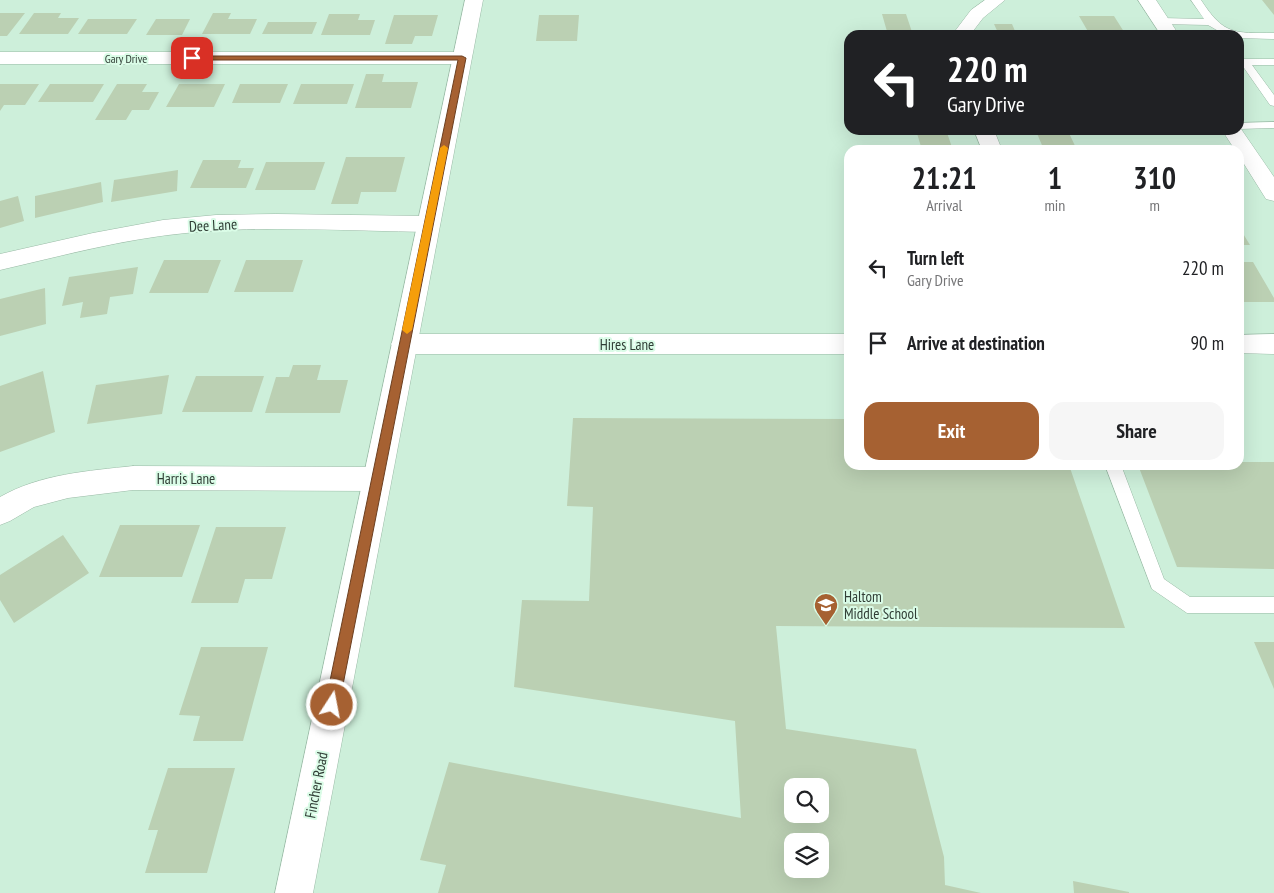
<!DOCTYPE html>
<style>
:root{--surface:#fff;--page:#f6f6f6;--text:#202124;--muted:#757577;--accent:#a66132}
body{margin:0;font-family:"PT Sans Narrow",sans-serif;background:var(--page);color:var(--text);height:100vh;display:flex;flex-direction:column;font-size:19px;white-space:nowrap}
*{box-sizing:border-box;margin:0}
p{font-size:16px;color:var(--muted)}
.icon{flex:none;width:28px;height:28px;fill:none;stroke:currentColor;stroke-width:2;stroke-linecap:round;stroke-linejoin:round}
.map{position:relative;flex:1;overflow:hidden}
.sheet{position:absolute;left:844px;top:145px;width:400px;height:325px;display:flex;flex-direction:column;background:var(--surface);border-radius:15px;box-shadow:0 5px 20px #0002}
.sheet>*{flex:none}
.guide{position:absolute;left:844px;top:30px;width:400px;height:105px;border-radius:15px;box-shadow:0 5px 20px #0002;background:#202124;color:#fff;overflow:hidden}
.buttons{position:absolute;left:784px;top:778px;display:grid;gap:10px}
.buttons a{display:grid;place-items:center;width:45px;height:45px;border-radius:10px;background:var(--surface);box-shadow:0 5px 20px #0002;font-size:25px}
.pin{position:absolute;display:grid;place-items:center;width:42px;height:42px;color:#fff;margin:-21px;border-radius:10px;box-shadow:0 2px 8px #0006}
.me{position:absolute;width:55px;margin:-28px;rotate:11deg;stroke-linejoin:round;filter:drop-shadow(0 0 4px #0008)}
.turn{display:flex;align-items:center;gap:18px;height:105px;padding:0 20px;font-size:22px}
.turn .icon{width:65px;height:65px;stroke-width:2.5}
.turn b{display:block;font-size:35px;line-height:42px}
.eta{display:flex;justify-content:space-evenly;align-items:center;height:85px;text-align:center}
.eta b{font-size:30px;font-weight:600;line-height:35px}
.cta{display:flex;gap:10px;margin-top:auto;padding:10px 20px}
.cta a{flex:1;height:58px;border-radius:15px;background:var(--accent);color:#fff;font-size:20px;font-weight:600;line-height:58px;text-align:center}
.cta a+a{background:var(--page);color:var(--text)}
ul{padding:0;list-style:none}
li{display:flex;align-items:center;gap:15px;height:75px;padding:0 20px}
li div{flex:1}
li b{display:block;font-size:19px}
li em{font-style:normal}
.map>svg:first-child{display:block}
.building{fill:#bbd0b3;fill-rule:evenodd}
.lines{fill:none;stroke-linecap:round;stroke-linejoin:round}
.lane-casing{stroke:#9abaa6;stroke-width:1}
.street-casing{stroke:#9abaa6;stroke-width:1}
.secondary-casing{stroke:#9abaa6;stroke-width:1}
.lane{fill:#fff;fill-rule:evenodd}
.street{fill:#fff;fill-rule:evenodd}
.secondary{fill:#fff;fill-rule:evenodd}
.route{fill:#a66132;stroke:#6c3f20}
.slow{fill:#f59e0b}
.labels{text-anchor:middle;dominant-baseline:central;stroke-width:4;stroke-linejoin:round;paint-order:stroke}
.far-street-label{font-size:12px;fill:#313e36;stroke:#dafce7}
.street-label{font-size:15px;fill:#313e36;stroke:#dafce7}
.poi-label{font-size:15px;fill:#313e36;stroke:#dafce7;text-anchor:start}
</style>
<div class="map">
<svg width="1274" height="893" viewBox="0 0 1274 893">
<rect width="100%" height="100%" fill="#cdefda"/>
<!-- building -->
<path class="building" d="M1262,0H1274V15Z
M0,13H25L7,36H0Z
M34,13H61L58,18H79L68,34H19Z
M213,13H231L228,19H257L250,34H202Z
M329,14H360L358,20H375L370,35H321Z
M882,14H906L913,35H888Z
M394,15H438L432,36H415L412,44H385Z
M539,15H579L577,41H536Z
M1079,16H1114L1126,35H1090Z
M88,19H137L127,34H78Z
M156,19H190L182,35H146Z
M268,22H317L312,34H262Z
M994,24H1012L1015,31H1026L1028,35H999Z
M366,74H384L382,82H418L411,108H355Z
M0,84H39L25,105H4L0,111Z
M50,84H104L93,102H38Z
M117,84H147L142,92H159L149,110H132L126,120H95Z
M179,84H225L214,107H166Z
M240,84H288L280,103H232Z
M301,84H354L347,104H293Z
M916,130H946L953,150H922Z
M1036,131H1068L1077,150H1044Z
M1146,147H1181L1182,150H1148Z
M346,157H405L396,192H361L358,204H331Z
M203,160H241L238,168H254L246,188H190Z
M266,162H325L315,190H255Z
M178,170L177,191L111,202L114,180Z
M101,182L103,202L35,218V196Z
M18,196L24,221L0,228V201Z
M1239,227L1250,245H1239Z
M164,260H221L208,293H149Z
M246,260H303L293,292H234Z
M1239,262H1253L1274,298V302H1242L1239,296Z
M138,267L133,294L110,297L107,314L80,318L83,302L62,306L69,277Z
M45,288L46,324L0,336V299Z
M293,365H321L317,380H348L340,413H265L276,377H289Z
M43,371L55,432L0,452V386Z
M169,375L162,414L87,424L96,385Z
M196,376H264L252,412H182Z
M573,418L849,419V465H1069L1125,628L776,626L786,729L916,749L944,857L945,885L981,893H438L446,865L420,860L449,762L741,818L735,721L514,687L522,600L589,601L593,507L567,506ZM792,786H820V814H792ZM792,841H820V869H792Z
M1239,462H1274V569L1177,567L1138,465H1239Z
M120,525H200L182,577H99Z
M216,527H286L272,579H245L238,603H191Z
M63,535L89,573L14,623L0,600V575Z
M1254,642H1274V689Z
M201,647H268L243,741H193L200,716L179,715Z
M168,768H235L207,873H145L158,830H148Z
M1073,881L1129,892V893H1074Z"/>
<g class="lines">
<!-- lane casing -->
<g class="lane-casing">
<path id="lane" d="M1191,0H1201C1224,35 1233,33 1274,33V39L1239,38V35L1222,33L1208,25L1161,24L1156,21L1161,18L1204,19Z
M1239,59H1274V65H1252L1274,95V106L1270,105L1242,65H1239Z
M1274,122V128L1239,129V123Z
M1105,465H1121L1164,579L1190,597H1274V613H1187L1152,589Z"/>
</g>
<!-- street casing -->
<g class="street-casing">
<path id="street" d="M985,0H1005L983,18L970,35H952L971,10Z
M1138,0H1156L1179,35H1161Z
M0,52H462L469,54L471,58L469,62L462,64H0Z
M1239,126L1274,177V201L1266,199L1239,156V150H1235L1222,130H1239Z
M974,130H994L1002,150H982Z
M276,214L429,216L437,219L440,224L437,229L429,232C348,231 267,225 186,233C123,239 61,256 0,270V254L93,233L163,220L216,215Z
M404,334H849V354H404L395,351L391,344L395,337Z
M1274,334V354L1239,353V335Z
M133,466L377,467L387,471L391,479L387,487L377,491L133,490L68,498L34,507L10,521L0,525V497C40,474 88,471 133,466Z"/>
</g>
<!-- secondary casing -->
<g class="secondary-casing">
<path id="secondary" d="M465,0H483L313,893H275Z"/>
</g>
<!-- lane -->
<use href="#lane" class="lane"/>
<!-- street -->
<use href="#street" class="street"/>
<!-- secondary -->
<use href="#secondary" class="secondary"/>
</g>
<!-- route -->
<path class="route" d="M190,56H462L466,58L339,705L337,710L332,712L327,710L325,705L458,60H190Z"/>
<!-- slow -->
<path class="slow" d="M444,145L448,148L412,330L407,334L402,330L440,148Z"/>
<!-- icons -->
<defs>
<g id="school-pin" transform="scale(1.25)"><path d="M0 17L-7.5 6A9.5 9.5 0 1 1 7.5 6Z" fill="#a66132" stroke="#dafce7"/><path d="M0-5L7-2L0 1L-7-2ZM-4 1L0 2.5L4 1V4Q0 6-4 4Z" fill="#fff"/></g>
</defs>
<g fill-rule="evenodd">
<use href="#school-pin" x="826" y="605"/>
</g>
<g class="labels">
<!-- far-street labels -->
<g class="far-street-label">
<text x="126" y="58">Gary Drive</text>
</g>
<!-- street labels -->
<g class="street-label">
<text transform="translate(213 225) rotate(-3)">Dee Lane</text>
<text x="627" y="344">Hires Lane</text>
<text x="186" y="478">Harris Lane</text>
<text transform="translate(316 785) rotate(-79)">Fincher Road</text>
</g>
<!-- poi labels -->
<g class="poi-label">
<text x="844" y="596">Haltom<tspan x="844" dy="17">Middle School</tspan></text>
</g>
</g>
</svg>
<div class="buttons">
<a><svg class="icon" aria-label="search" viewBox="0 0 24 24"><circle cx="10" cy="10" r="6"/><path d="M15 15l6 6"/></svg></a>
<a><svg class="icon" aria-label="layers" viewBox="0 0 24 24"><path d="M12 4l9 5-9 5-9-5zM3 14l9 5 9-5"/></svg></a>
</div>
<div class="pin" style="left:192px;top:58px;background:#d93025"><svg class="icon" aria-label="arrive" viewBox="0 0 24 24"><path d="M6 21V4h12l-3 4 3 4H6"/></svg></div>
<svg class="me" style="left:332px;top:705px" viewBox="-20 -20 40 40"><circle r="17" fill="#a66132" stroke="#fff" stroke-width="3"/><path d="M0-11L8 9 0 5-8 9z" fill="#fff"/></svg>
<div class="guide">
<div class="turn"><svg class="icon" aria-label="left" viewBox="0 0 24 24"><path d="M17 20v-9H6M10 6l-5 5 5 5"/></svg><div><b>220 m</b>Gary Drive</div></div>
</div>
<section class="sheet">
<div class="eta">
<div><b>21:21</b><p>Arrival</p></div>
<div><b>1</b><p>min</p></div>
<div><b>310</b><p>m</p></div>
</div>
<ul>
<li><svg class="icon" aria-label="left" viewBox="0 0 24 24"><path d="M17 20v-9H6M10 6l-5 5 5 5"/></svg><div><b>Turn left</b><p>Gary Drive</p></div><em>220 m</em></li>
<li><svg class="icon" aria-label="arrive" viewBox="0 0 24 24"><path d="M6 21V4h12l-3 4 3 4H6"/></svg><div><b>Arrive at destination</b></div><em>90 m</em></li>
</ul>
<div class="cta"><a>Exit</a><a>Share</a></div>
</section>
</div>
